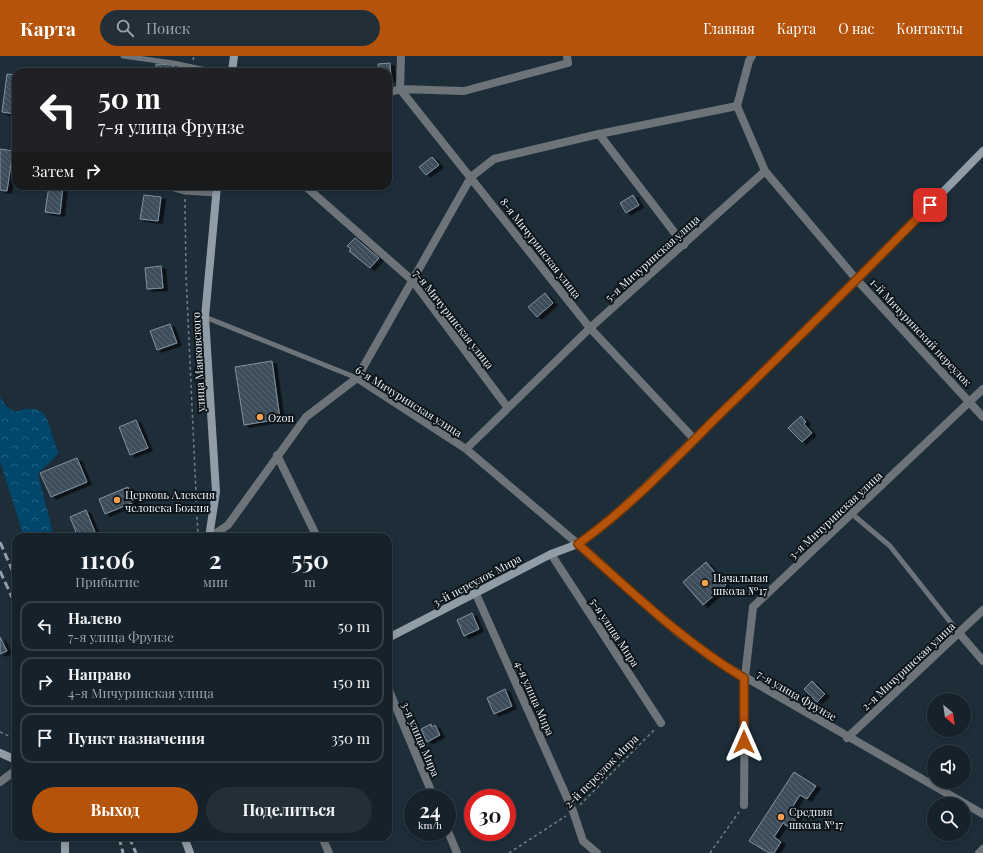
<!DOCTYPE html>
<html lang="ru">
<meta charset="utf-8">
<style>
:root{--surface:#16222b;--page:#232f37;--text:#f1f3f6;--muted:#9ea4a9;--line:#353f47;--accent:#b45309}
body{margin:0;font-family:"Playfair Display",serif;background:var(--page);color:var(--text);height:100vh;display:flex;flex-direction:column;font-size:15px;white-space:nowrap}
*{box-sizing:border-box;margin:0}
p{font-size:13px;color:var(--muted)}
.icon{flex:none;width:22px;height:22px;fill:none;stroke:currentColor;stroke-width:2;stroke-linecap:round;stroke-linejoin:round}
.map{position:relative;flex:1;overflow:hidden}
.side{position:absolute;left:12px;top:477px;width:380px;height:308px;display:flex;flex-direction:column;background:var(--surface);border-radius:12px;box-shadow:0 2px 6px #0003,0 0 0 1px var(--line)}
.side>*{flex:none}
.guide{position:absolute;left:12px;top:12px;width:380px;height:122px;border-radius:12px;box-shadow:0 2px 6px #0003,0 0 0 1px var(--line);background:#202124;color:#fff;overflow:hidden}
.needle{width:26px;rotate:151deg}
.fabs{position:absolute;left:927px;top:637px;display:grid;gap:8px}
.fabs a{display:grid;place-items:center;width:44px;height:44px;border-radius:50%;background:var(--surface);box-shadow:0 2px 6px #0003,0 0 0 1px var(--line);font-size:20px}
.speed{position:absolute;left:404px;top:733px;display:flex;gap:8px;font-size:20px;font-weight:700;text-align:center}
.speed>*{display:grid;place-content:center;width:52px;height:52px;border-radius:50%;background:var(--surface);box-shadow:0 2px 6px #0003,0 0 0 1px var(--line);line-height:1}
.speed small{font-size:10px;font-weight:400}
.speed .limit{border:6px solid #d22;background:#fff;color:#111}
.pin{position:absolute;display:grid;place-items:center;width:34px;height:34px;color:#fff;margin:-17px;border-radius:8px;box-shadow:0 2px 6px #0006}
.me{position:absolute;width:44px;margin:-22px;rotate:0deg;stroke-linejoin:round;filter:drop-shadow(0 0 3px #0008)}
.turn{display:flex;align-items:center;gap:14px;height:84px;padding:0 20px;font-size:18px}
.turn .icon{width:52px;height:52px;stroke-width:2.5}
.turn b{display:block;font-size:28px;line-height:34px}
.then{display:flex;align-items:center;height:38px;padding:0 20px;background:#0003;gap:8px;font-size:15px}
.eta{display:flex;justify-content:space-evenly;align-items:center;height:68px;text-align:center}
.eta b{font-size:24px;font-weight:700;line-height:28px}
.action{display:flex;gap:8px;margin-top:auto;padding:8px 20px}
.action a{flex:1;height:46px;border-radius:24px;background:var(--accent);color:#fff;font-size:16px;font-weight:700;line-height:46px;text-align:center}
.action a+a{background:var(--page);color:var(--text)}
ul{padding:0;list-style:none}
li{display:flex;align-items:center;gap:12px;height:50px;margin:0 8px 6px;padding:0 12px;border:2px solid var(--line);border-radius:12px}
li div{flex:1}
li b{display:block;font-size:15px}
li em{font-style:normal}
header{display:flex;align-items:center;gap:24px;box-sizing:border-box;height:56px;padding:0 20px;background:var(--accent);color:#fff}
header strong{font-size:19px}
nav{display:flex;gap:22px;margin-inline-start:auto;font-size:14px}
.search{width:280px;height:36px;background:var(--page);display:flex;align-items:center;gap:10px;box-sizing:border-box;padding:0 14px;border-radius:22px;color:var(--muted);font-size:15px}
.map>svg:first-child{display:block}
.forest{fill:url(#forest-crowns)}
.building{fill:url(#building-back-hatch);stroke:#7f93a1;filter:url(#shadow)}
.lines{fill:none;stroke-linecap:round;stroke-linejoin:round}
.path{stroke:#718089;stroke-width:1.5;stroke-dasharray:3 3;stroke-linecap:butt}
.lane{stroke:#6c747a;stroke-width:5}
.street{stroke:#6c747a;stroke-width:8}
.secondary{stroke:#909da7;stroke-width:8}
.rail{stroke:#929fa9;stroke-width:3;stroke-dasharray:8 4;stroke-linecap:butt}
.route-casing{stroke:#753606;stroke-width:10}
.route{stroke:#b45309;stroke-width:7}
.poi-dot{fill:#fa9f4f;stroke:#0e151a;stroke-width:1.5}
.labels{text-anchor:middle;dominant-baseline:central;stroke-width:4;stroke-linejoin:round;paint-order:stroke}
.street-label{font-size:11px;fill:#e7f2fa;stroke:#0e151a}
.poi-label{font-size:11px;fill:#e7f2fa;stroke:#0e151a;text-anchor:start}
</style>
<header>
<strong>Карта</strong>
<div class="search"><svg class="icon" aria-label="search" viewBox="0 0 24 24"><circle cx="10" cy="10" r="6"/><path d="M15 15l6 6"/></svg>Поиск</div>
<nav><a>Главная</a><a>Карта</a><a>О нас</a><a>Контакты</a></nav>
</header>
<div class="map">
<svg width="983" height="797" viewBox="0 0 983 797">
<defs>
<pattern id="forest-crowns" width="20" height="18" patternUnits="userSpaceOnUse"><rect width="20" height="18" fill="#00476b"/><path d="M2 6a3 3 0 1 1 6 0M12 15a3 3 0 1 1 6 0" fill="none" stroke="#256281"/></pattern>
<pattern id="building-back-hatch" width="6" height="6" patternUnits="userSpaceOnUse"><rect width="6" height="6" fill="#3c4d5a"/><path d="M-1 5l2 2M0 0l6 6M5-1l2 2" fill="none" stroke="#586773"/></pattern>
<filter id="shadow"><feDropShadow dx="4.5" dy="2.5" stdDeviation="0" flood-color="#0009"/></filter>
</defs>
<rect width="100%" height="100%" fill="#1d2e39"/>
<!-- forest -->
<path class="forest" d="M0,341L6,350L15,356C53,343 46,372 59,397L38,418L54,481H24L0,405Z"/>
<!-- building -->
<path class="building" d="M390,7L391,23H388V16H379L378,8Z
M156,8L174,9V16H156Z
M7,18L16,19V58L2,56Z
M0,93L13,95L7,135L0,134Z
M432,101L439,109L426,119L419,111Z
M49,130H63L60,158L45,156Z
M144,139L161,141L158,165L140,163Z
M633,139L639,149L626,157L620,147Z
M355,182L379,202L370,212L349,195L351,193L347,190Z
M161,210L163,232L147,233L145,212Z
M545,237L553,247L537,261L528,251Z
M170,268L177,287L157,294L150,275Z
M272,305L280,363L244,369L235,311Z
M801,360L806,366L804,368L812,377L802,386L788,372Z
M136,364L148,392L130,399L119,371Z
M77,402L87,426L51,441L40,417Z
M128,431L134,446L105,458L99,443Z
M86,454L97,481H78L70,461Z
M706,506L726,529L703,549L683,526Z
M472,557L479,573L464,580L457,564Z
M0,581L7,595L0,598Z
M812,625L825,638L817,646L804,633Z
M505,633L512,650L494,658L487,642Z
M431,668L432,671L435,669L440,679L427,686L421,673Z
M794,716L816,730L807,743L800,739L793,750L801,755L790,772L783,767L774,781L781,786L774,797H769L749,785Z"/>
<g class="lines">
<!-- path -->
<path class="path" d="M193,4L194,0
M185,143L186,219L198,481
M0,676L16,683
M580,749L655,673
M509,797L566,760
M710,797L739,756"/>
<!-- lane -->
<path class="lane" d="M123,0L173,7L216,16
M164,130L185,136L216,138
M205,261L357,322
M852,458L890,490L959,577"/>
<!-- street -->
<path class="street" d="M401,0L400,33L590,272L695,384
M752,0L749,5L737,50L765,115L857,224L983,361
M388,37L400,33L464,35L568,7L567,0
M599,78L684,189
M305,130L413,225L508,352
M357,322L466,393L578,488L678,577L712,602L983,758
M466,393L590,272L765,115
M277,399L317,481
M210,481L228,469L306,361L357,322L471,121L494,103L599,78L737,50
M551,498L661,667
M476,538L573,755L583,785L597,797
M959,577L983,605
M388,632L434,742
M847,682L983,554
M0,726L16,714
M744,749L745,621L753,551L983,333
M447,773L457,797
M322,781L329,797
M979,797L983,793"/>
<!-- secondary -->
<path class="secondary" d="M232,16L234,0
M209,481L216,436L205,261L217,130
M388,582L551,498L578,488L598,474L642,434L857,224L983,95
M0,697L16,704
M65,781V797
M184,781L190,797"/>
<!-- rail -->
<path class="rail" d="M0,486L16,523
M0,515L16,550
M119,781L123,797
M129,781L136,797"/>
</g>
<g class="lines">
<!-- route casing -->
<g class="route-casing">
<path id="route" d="M744,686V622C682,585 631,535 578,488C629,452 672,406 716,362C788,292 860,221 930,149"/>
</g>
<!-- route -->
<use href="#route" class="route"/>
</g>
<!-- markers -->
<g class="poi-dot">
<circle cx="260" cy="361" r="4"/>
<circle cx="117" cy="444" r="4"/>
<circle cx="705" cy="527" r="4"/>
<circle cx="781" cy="761" r="4"/>
</g>
<g class="labels">
<!-- street labels -->
<g class="street-label">
<text transform="translate(541 192) rotate(52)">8-я Мичуринская улица</text>
<text transform="translate(652 202) rotate(-42)">5-я Мичуринская улица</text>
<text transform="translate(454 263) rotate(52)">7-я Мичуринская улица</text>
<text transform="translate(921 276) rotate(47)">1-й Мичуринский переулок</text>
<text transform="translate(198 306) rotate(-93)">улица Маяковского</text>
<text transform="translate(409 345) rotate(32)">6-я Мичуринская улица</text>
<text transform="translate(835 459) rotate(-43)">3-я Мичуринская улица</text>
<text transform="translate(477 524) rotate(-28)">3-й переулок Мира</text>
<text transform="translate(615 576) rotate(57)">5-я улица Мира</text>
<text transform="translate(908 610) rotate(-43)">2-я Мичуринская улица</text>
<text transform="translate(797 639) rotate(30)">7-я улица Фрунзе</text>
<text transform="translate(535 642) rotate(66)">4-я улица Мира</text>
<text transform="translate(421 683) rotate(67)">3-я улица Мира</text>
<text transform="translate(601 715) rotate(-45)">2-й переулок Мира</text>
</g>
<!-- poi labels -->
<g class="poi-label">
<text x="268" y="361">Ozon</text>
<text x="125" y="438">Церковь Алексия<tspan x="125" dy="13">человека Божия</tspan></text>
<text x="713" y="521">Начальная<tspan x="713" dy="13">школа №17</tspan></text>
<text x="789" y="755">Средняя<tspan x="789" dy="13">школа №17</tspan></text>
</g>
</g>
</svg>
<div class="fabs">
<a><svg class="needle" viewBox="-14 -14 28 28"><path d="M0-13l5 13h-10z" fill="#e53935"/><path d="M0 13l5-13h-10z" fill="#9ea4a9"/></svg></a>
<a><svg class="icon" aria-label="sound" viewBox="0 0 24 24"><path d="M4 9h4l5-4v14l-5-4H4zM17 9q2 3 0 6"/></svg></a>
<a><svg class="icon" aria-label="search" viewBox="0 0 24 24"><circle cx="10" cy="10" r="6"/><path d="M15 15l6 6"/></svg></a>
</div>
<div class="speed"><div>24<small>km/h</small></div><div class="limit">30</div></div>
<div class="pin" style="left:930px;top:149px;background:#d93025"><svg class="icon" aria-label="arrive" viewBox="0 0 24 24"><path d="M6 21V4h12l-3 4 3 4H6"/></svg></div>
<svg class="me" style="left:744px;top:686px" viewBox="-20 -20 40 40"><path d="M0-17L14 15 0 8-14 15z" fill="#b45309" stroke="#fff" stroke-width="4"/></svg>
<div class="guide">
<div class="turn"><svg class="icon" aria-label="left" viewBox="0 0 24 24"><path d="M17 20v-9H6M10 6l-5 5 5 5"/></svg><div><b>50 m</b>7-я улица Фрунзе</div></div>
<div class="then">Затем<svg class="icon" aria-label="right" viewBox="0 0 24 24"><path d="M7 20v-9h11M14 6l5 5-5 5"/></svg></div>
</div>
<section class="side">
<div class="eta">
<div><b>11:06</b><p>Прибытие</p></div>
<div><b>2</b><p>мин</p></div>
<div><b>550</b><p>m</p></div>
</div>
<ul>
<li><svg class="icon" aria-label="left" viewBox="0 0 24 24"><path d="M17 20v-9H6M10 6l-5 5 5 5"/></svg><div><b>Налево</b><p>7-я улица Фрунзе</p></div><em>50 m</em></li>
<li><svg class="icon" aria-label="right" viewBox="0 0 24 24"><path d="M7 20v-9h11M14 6l5 5-5 5"/></svg><div><b>Направо</b><p>4-я Мичуринская улица</p></div><em>150 m</em></li>
<li><svg class="icon" aria-label="arrive" viewBox="0 0 24 24"><path d="M6 21V4h12l-3 4 3 4H6"/></svg><div><b>Пункт назначения</b></div><em>350 m</em></li>
</ul>
<div class="action"><a>Выход</a><a>Поделиться</a></div>
</section>
</div>
